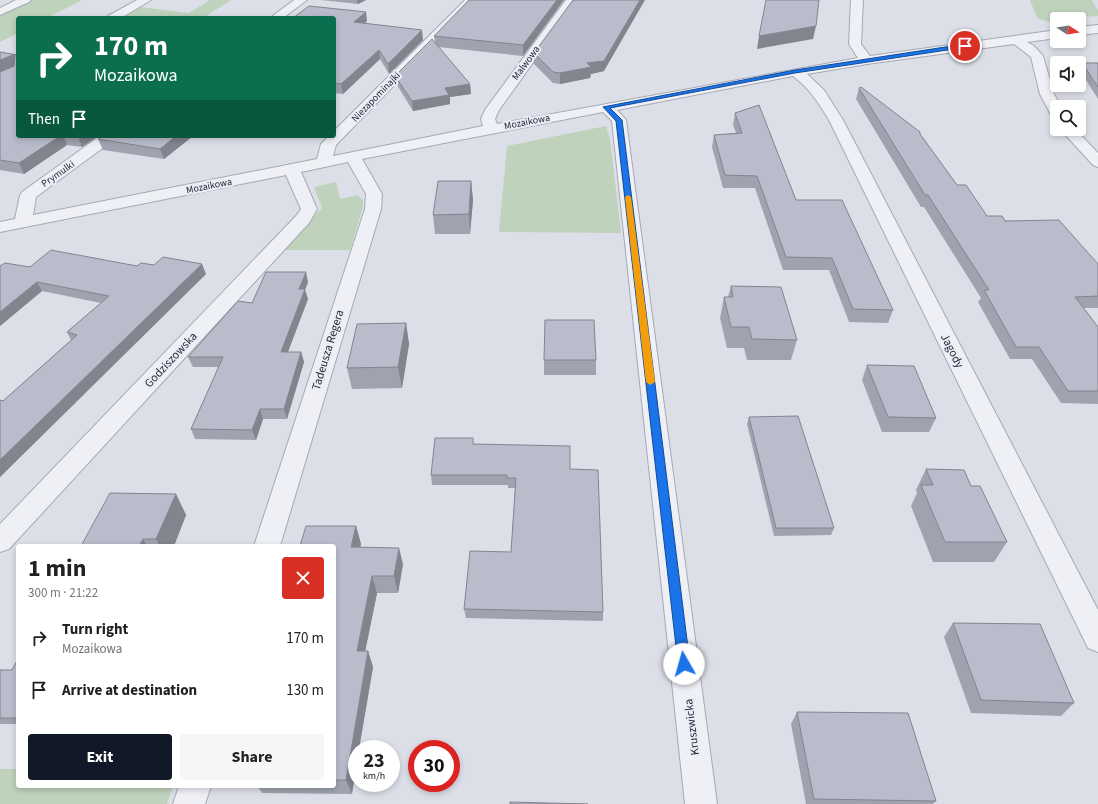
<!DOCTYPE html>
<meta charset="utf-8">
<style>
:root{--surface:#fff;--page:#f6f6f6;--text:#202124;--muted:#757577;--accent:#111827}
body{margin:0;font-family:"Source Sans 3",sans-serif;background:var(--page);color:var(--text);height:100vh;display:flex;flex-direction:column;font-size:15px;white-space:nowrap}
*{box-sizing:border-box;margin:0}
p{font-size:13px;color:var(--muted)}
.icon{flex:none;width:22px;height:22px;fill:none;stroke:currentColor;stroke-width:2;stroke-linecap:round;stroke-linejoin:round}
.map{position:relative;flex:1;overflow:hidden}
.sheet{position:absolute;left:16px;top:544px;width:320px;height:244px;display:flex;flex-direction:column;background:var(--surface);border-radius:4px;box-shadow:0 2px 6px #0003}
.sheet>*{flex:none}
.guide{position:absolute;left:16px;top:16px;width:320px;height:122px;border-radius:4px;box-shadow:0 2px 6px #0003;background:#0b6e4f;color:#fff;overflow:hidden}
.needle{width:26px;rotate:102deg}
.fabs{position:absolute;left:1050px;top:12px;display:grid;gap:8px}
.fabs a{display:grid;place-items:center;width:36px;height:36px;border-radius:4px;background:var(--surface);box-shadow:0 2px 6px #0003;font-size:20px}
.speed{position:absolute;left:348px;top:740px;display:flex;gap:8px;font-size:20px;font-weight:700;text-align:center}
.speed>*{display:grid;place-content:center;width:52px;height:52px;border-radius:50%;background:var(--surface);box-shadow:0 2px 6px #0003;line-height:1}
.speed small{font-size:10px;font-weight:400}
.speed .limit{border:6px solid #d22;background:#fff;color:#111}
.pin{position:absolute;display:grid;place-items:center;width:34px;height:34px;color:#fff;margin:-17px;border:2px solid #fff;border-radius:50%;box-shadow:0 1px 4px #0007}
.me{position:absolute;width:44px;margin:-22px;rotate:353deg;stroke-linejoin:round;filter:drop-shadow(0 0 3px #0008)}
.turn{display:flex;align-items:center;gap:14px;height:84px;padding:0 12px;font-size:18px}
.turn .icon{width:52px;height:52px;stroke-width:2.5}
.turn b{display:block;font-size:28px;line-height:34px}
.then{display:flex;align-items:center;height:38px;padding:0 12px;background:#0003;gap:8px;font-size:15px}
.round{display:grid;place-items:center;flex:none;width:42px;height:42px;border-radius:4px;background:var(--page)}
.overview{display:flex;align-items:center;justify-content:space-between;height:68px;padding:0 12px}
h1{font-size:24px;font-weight:700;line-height:30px}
.action{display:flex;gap:8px;margin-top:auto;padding:8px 12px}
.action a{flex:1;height:46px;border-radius:4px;background:var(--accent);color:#fff;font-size:16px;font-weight:700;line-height:46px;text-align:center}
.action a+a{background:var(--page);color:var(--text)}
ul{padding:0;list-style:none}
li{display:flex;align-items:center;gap:12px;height:52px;padding:0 12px}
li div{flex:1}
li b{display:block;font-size:15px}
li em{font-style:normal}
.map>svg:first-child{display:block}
.green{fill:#bed2bc}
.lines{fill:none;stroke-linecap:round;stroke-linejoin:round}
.minor-casing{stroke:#a5a9b5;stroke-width:2}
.minor{fill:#eff0f6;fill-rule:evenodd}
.wall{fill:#9fa3af}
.shaded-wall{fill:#82848e}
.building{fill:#b9bdcb;stroke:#82848e}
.route{fill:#1a73e8;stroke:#114b97}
.slow{fill:#f59e0b}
.labels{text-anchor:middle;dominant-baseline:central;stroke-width:4;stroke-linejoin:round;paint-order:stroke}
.far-street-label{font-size:10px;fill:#242a3f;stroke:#ebeef5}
.street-label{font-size:12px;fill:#242a3f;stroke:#ebeef5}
</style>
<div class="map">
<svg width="1098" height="804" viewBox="0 0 1098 804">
<rect width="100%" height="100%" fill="#dcdfe8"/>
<!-- green -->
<path class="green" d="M31,0H82L47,18H18V33L0,42V15Z
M210,0H231L203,18H122L140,7L189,13Z
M1030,0H1092L1098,11V16L1057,19V21L1049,22L1037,18Z
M606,126L610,139L621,233L499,232L507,146Z
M336,182L340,199L357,195L363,200V207L350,250H282L322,208L314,187Z
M0,769H18V786H173L167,804H0Z"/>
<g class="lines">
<!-- minor casing -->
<g class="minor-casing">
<path id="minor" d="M16,0H31L29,2L0,15V8Z
M137,0H151L121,18H106L108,16Z
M294,0H307L283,18H270Z
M465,0H477L336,145L333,156L483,126L481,119L485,110L566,0H578L499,110L495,119L497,124L858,58L849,44L851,0H863L861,44L870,56L1057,30V38L1027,42L1034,46L1043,56L1054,94L1061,107H1057V118L1052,117L1040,94L1031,57L1014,44L867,64L807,74L824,90L843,120L1098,610V652L1088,648L829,120C819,103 809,88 793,76L617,110L626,120L717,804H685L612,121L603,112L362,159L382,194L381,209L280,546H254L365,209L366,194L348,162L301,172L317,209L309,223L9,549L0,552V524L296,216L301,209L286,175L0,232V222L15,219L20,195L22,192L100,136H117L115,139L36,197L33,215L317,159L321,144L329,136H334V131Z
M1098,25V33L1079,35V27Z
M1060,129H1075L1098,153V167L1093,165Z
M179,786H211L205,804H173Z"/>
</g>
<!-- minor -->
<use href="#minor" class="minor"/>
</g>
<!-- wall -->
<path class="wall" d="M321,0H366L358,4Z
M564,0L523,56L438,47L470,84L471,94L450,97V104L413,111L397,85L395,76L435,43L434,36Z
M334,18L367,21L365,23L423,40L389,74L380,59L343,94L335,93L334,94Z
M0,52L18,55V136H98L82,147L67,145L24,174L0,170Z
M534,53L604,71L591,74L590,78L560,84L553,83L534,64Z
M1082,63H1098V99L1079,69Z
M859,88L920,134L957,185L987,216L1005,221L1098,264V308H1084L1098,327V404L1061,403L1032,359H1010L978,302L981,298L924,207H921L856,99Z
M735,113L796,200L893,310L888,323L849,322L829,270H783L755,188H723L712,147L714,135L736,133L733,125Z
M193,136L164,159L103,150L98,139Z
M271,136H291L289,138Z
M471,181L473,200L470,234H435L433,215Z
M154,265L206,274L0,477V400L3,401L71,340L67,332L101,303L42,291L0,326L30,267Z
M308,282L305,290L308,299L288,352H301L304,362L287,419H263L256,440L195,439L191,429L219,367H193L188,357L252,303Z
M731,286L797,340L791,360H747L744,348H727L720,318L724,297H728Z
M406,323L409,344L402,388L352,389L347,368Z
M544,360H596V375H544Z
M867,365L936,418L929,432H882L862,380Z
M749,417L834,528L831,535L774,536L747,424Z
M474,444L570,469L603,612V621L466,618L464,609L511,552L515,488H508V485H432L431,475Z
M926,469L971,486L1007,542L994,562H933L911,506L917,493L916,490Z
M176,494L186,515L174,546H81Z
M356,526L361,544L360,547L403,564L398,593H377L365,651H368L373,667L359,749H357L352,794L262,793L257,786H334V546Z
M953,623L1074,703L1061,716L971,713L944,637Z
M18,659V724H0V670H12Z
M797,712L936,801L933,804H806L791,724Z"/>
<!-- shaded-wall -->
<path class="shaded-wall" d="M357,0H366L358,4Z
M557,0H564L523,56V45Z
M640,0H645L604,71L591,74L590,78L560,84V73L587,63Z
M366,12L367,21L355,32L354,22Z
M816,26L813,39L757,49L759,36Z
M422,30L423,40L389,74L388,64Z
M379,50L380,59L343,94L341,84Z
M13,55L17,65L0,72V60Z
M470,84L471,94L450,97V104L413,111L412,101L445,88Z
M60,136H64L67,145L24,174L19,163Z
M78,136H98L82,147Z
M176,136H193L164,159L160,149Z
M471,181L473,200L470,234L469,214Z
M202,264L206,274L0,477V460Z
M306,272L308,282L305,290L308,299L284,362L281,352L299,289Z
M37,282L42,291L0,326V312Z
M406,323L409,344L402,388L398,367Z
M301,352L304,362L287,419L284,409Z
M260,409L263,419L256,440L252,430Z
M176,494L186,515L174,546H160L156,539Z
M356,526L361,544L356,564L351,547Z
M143,539L147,546H139Z
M399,548L403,564L398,593L394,576Z
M372,576L377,593L362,667L357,651Z
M368,651L373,667L359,749H357V764L352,794L346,780Z"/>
<!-- building -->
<path class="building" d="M469,0H557L523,45L434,36Z
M573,0H640L604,61L587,63L591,67L560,73L553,72L534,53Z
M766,0H819L816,26L759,36Z
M309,6L366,12L354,22L422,30L388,64L379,50L341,84L334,83V18H293Z
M432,39L470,84L445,88L449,95L412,101L395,76Z
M0,52L18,55V136H60L19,163L0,160V72L14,66L15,55H13L0,60Z
M1082,63H1098V87Z
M861,87L920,132V134L957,185H966L987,216H1002L1005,221L1059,220L1098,264V296L1075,297L1098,327V391H1068L1039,347H1016L984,290H989L928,195H925L859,88Z
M759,105L796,200H842L893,310L853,309L832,258L786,257L757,176L725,175L714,135L742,133L735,113Z
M103,136H176L160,149L98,139Z
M438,181H471L469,214L433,215Z
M51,250L137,266L141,263L154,265L163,257L202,264L0,460V400L3,401L77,335L67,332L109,296L37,282L0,312V266L5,263L30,267Z
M266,272H306L299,289H305L281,352H301L284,409H260L252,430L191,429L223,357H188L238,301L252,303Z
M731,286L781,287L797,340L752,339L749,327H731L724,297H733Z
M545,320H594L596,360H544Z
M406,323L398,367L347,368L357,324Z
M867,365L914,366L936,418L888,417Z
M798,416L834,528H776L749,417Z
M435,438H473V444L570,446V469L598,470L603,612L464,609L470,551L511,552L516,478H507V475H431Z
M926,469L964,470L971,486H980L1007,542H945L921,485H933Z
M110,493L176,494L156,539H143L139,546H81Z
M306,526H356L351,547L399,548L394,576H372L357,651H368L346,780H334V546H300Z
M953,623L1040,624L1074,703L981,700Z
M18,659V718H0V670H12Z
M797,712L908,713L936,801L814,799Z
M510,802L588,804H510Z"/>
<!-- route -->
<path class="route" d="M965,44L967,46V47L795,73L610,108L622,120L690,664L689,668L684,670L680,668L678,664L616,121L603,107L795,70Z"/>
<!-- slow -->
<path class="slow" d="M628,195L631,197L655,382L650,385L646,382L625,197Z"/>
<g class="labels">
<!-- far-street labels -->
<g class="far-street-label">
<text transform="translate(526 63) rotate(-54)">Malwowa</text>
<text transform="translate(376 97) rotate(-46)">Niezapominajki</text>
<text transform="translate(527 122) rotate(-11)">Mozaikowa</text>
<text transform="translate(58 174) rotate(-35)">Prymulki</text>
<text transform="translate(209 186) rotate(-11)">Mozaikowa</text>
</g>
<!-- street labels -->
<g class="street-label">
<text transform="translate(328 350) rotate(-73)">Tadeusza Regera</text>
<text transform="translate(952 351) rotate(63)">Jagody</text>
<text transform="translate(171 360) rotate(-47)">Godziszowska</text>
<text transform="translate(692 727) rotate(-97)">Kruszwicka</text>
</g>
</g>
</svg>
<div class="fabs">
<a><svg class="needle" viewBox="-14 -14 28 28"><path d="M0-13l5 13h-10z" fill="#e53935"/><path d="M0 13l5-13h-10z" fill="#757577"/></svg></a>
<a><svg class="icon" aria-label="sound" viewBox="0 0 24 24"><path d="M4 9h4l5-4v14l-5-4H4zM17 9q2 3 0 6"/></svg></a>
<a><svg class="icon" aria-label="search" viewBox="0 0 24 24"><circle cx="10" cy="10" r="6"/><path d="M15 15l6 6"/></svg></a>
</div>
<div class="speed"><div>23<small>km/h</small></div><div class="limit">30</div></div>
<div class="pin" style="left:965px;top:46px;background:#d93025"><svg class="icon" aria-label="arrive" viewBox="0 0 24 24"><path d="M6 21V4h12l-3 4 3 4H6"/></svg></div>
<svg class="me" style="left:684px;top:664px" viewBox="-20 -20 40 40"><circle r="19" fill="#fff"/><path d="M0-13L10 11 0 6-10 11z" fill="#1a73e8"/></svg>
<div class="guide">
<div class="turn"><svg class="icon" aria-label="right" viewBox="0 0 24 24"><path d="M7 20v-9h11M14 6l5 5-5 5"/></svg><div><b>170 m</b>Mozaikowa</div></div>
<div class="then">Then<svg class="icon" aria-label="arrive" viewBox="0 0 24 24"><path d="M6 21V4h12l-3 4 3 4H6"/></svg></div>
</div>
<section class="sheet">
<div class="overview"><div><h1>1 min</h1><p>300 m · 21:22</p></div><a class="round" style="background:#d93025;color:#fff"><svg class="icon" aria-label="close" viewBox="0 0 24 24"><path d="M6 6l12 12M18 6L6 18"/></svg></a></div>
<ul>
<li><svg class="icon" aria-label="right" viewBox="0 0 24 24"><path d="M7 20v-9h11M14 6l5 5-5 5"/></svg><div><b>Turn right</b><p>Mozaikowa</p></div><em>170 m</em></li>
<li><svg class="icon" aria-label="arrive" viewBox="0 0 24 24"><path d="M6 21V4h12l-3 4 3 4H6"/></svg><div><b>Arrive at destination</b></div><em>130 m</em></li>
</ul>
<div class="action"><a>Exit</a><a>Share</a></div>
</section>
</div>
